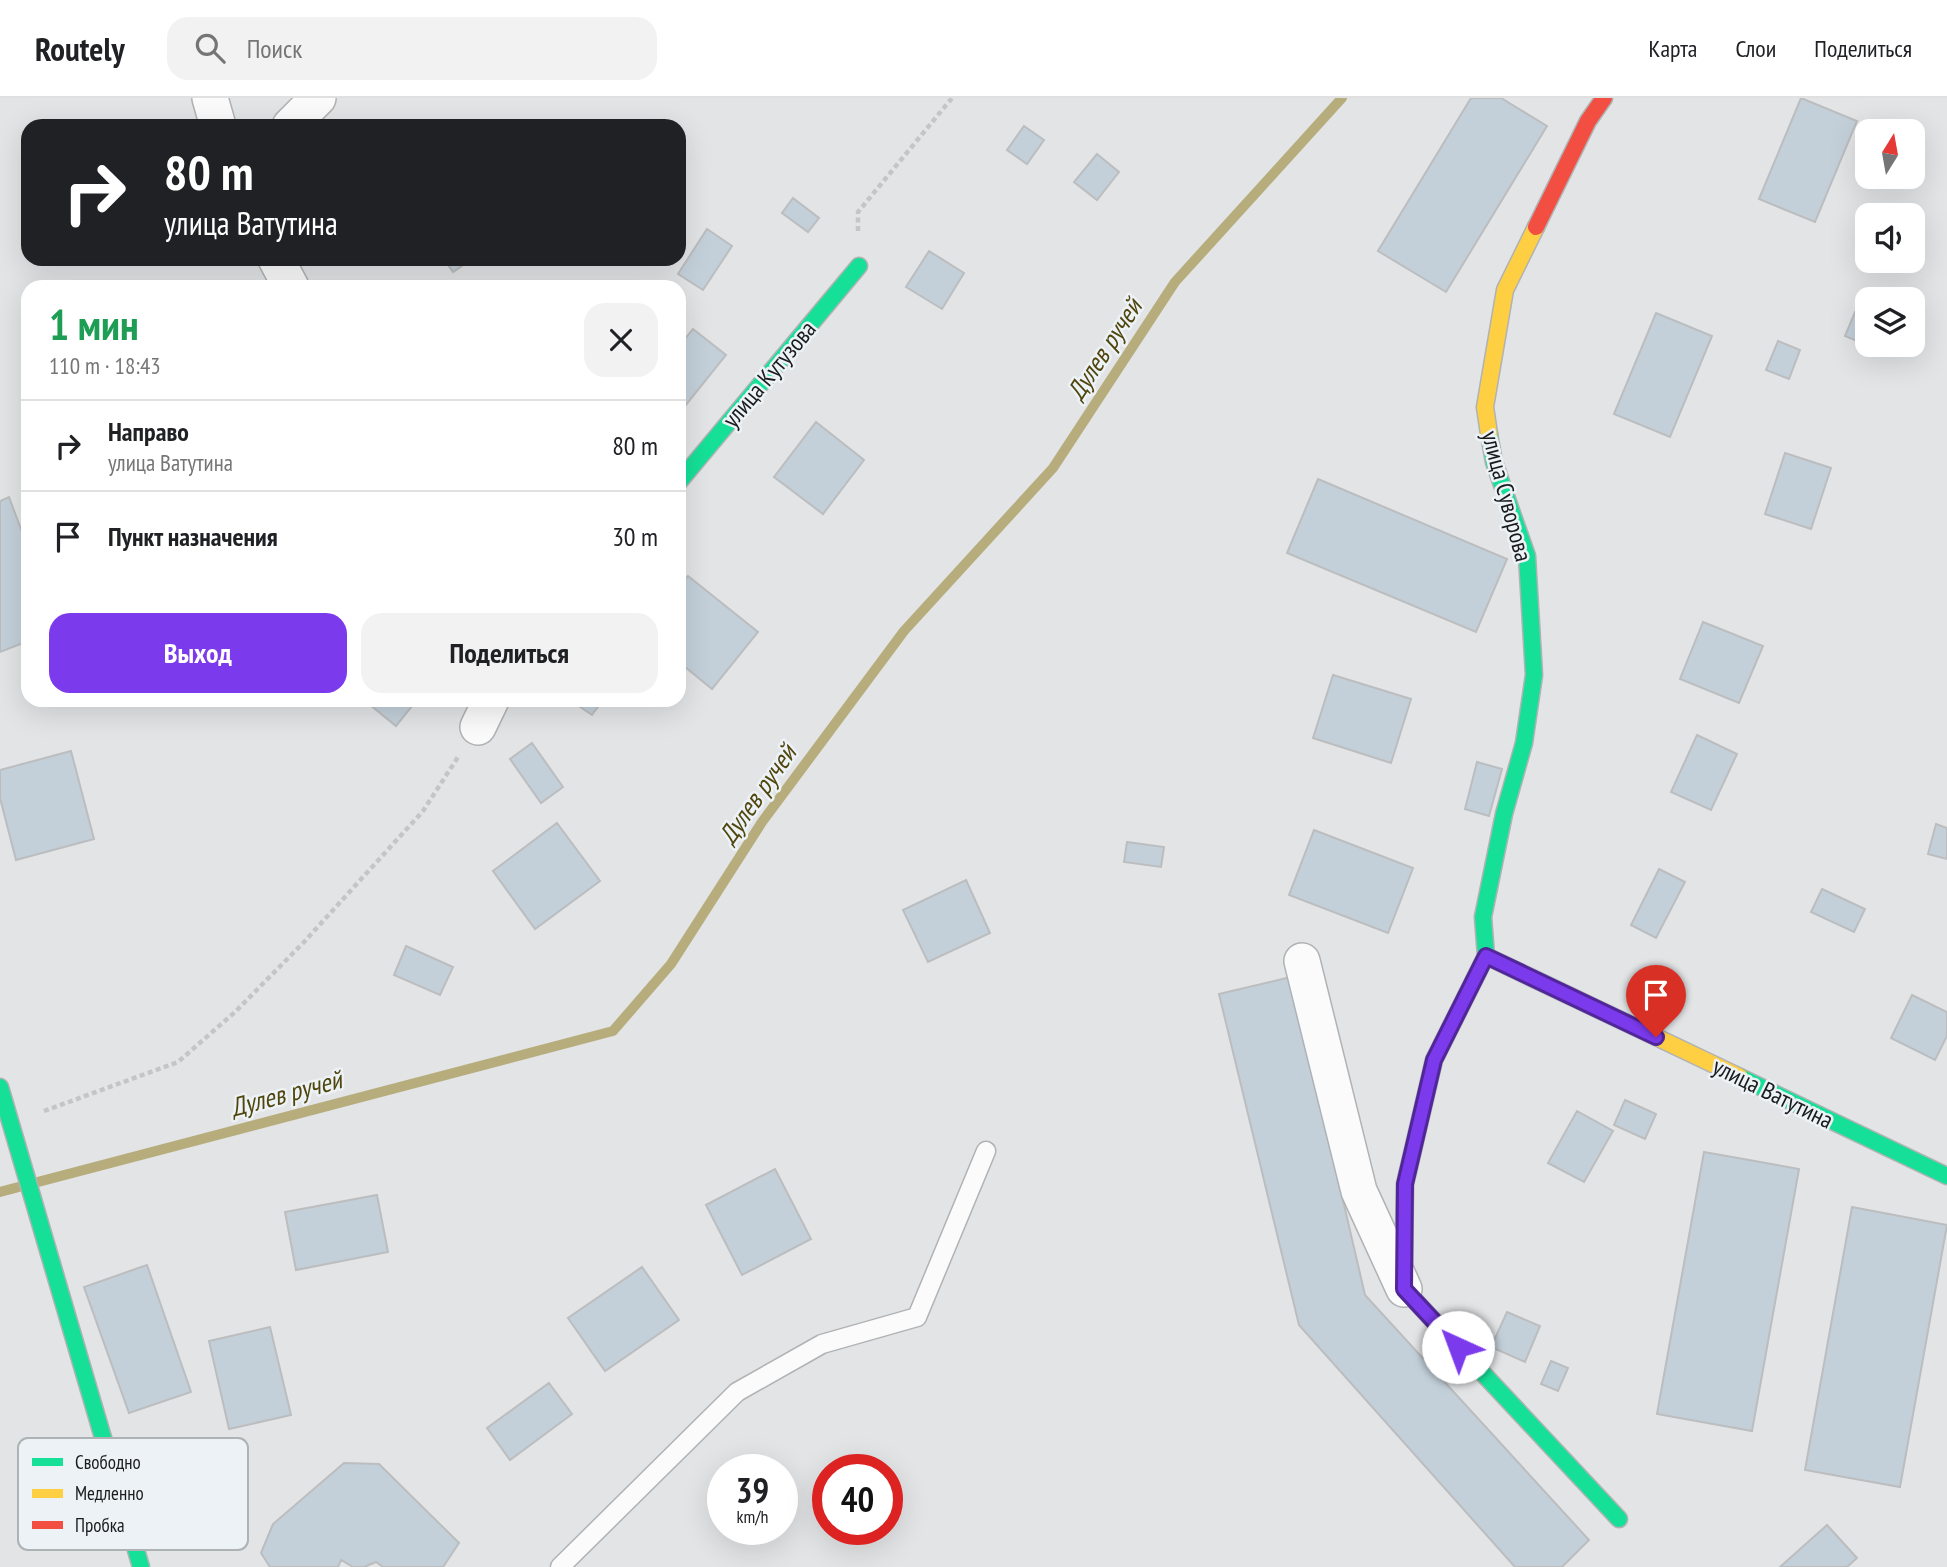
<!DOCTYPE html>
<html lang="ru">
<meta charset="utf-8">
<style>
:root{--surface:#fff;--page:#f2f2f2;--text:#202124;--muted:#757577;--line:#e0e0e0;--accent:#7c3aed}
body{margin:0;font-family:"PT Sans Narrow",sans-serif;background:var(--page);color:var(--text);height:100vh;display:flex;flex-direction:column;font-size:26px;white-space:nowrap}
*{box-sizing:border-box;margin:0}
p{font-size:23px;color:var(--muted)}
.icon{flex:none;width:38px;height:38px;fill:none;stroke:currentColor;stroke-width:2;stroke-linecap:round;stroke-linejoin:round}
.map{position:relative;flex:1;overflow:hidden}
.details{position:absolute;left:21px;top:182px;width:665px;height:427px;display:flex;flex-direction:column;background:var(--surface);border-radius:21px;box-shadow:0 7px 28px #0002}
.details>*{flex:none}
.guide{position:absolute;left:21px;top:21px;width:665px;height:147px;border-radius:21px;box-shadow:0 7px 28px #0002;background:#202124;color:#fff;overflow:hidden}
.needle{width:46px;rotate:11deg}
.controls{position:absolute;left:1855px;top:21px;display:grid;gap:14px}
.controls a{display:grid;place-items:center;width:70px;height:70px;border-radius:14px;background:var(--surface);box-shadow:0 7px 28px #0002;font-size:35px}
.speed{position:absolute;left:707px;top:1356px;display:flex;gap:14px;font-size:35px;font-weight:700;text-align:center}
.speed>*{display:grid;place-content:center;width:91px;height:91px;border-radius:50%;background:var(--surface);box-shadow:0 7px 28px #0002;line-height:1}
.speed small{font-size:18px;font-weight:400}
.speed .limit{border:10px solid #d22;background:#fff;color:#111}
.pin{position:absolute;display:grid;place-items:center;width:60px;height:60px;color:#fff;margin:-72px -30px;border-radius:50% 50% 50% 0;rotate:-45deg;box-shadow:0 0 7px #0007}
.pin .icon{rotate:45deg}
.me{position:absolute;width:77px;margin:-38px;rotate:317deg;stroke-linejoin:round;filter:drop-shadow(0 0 5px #0008)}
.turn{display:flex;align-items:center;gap:24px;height:147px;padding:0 28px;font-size:32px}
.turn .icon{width:91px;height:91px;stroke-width:2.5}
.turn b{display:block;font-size:49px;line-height:60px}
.round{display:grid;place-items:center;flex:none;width:74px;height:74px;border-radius:21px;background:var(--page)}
.headline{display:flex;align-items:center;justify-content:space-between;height:119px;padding:0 28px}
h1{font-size:42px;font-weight:600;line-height:52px;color:#1e9e55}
.primary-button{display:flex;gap:14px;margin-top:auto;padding:14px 28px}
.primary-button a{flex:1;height:80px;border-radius:21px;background:var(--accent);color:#fff;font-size:28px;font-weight:600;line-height:80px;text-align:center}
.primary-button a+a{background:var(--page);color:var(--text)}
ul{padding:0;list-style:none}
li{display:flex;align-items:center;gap:21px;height:91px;padding:0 28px;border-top:2px solid var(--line)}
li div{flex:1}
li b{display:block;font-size:26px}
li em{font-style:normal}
header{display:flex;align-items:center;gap:42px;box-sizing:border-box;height:98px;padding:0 35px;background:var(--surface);border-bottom:2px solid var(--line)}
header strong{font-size:33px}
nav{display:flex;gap:38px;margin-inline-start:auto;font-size:24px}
.search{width:490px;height:63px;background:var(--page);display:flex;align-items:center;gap:18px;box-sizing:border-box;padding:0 24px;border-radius:21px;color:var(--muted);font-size:26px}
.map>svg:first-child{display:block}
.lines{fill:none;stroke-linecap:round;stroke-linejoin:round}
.stream{stroke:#b7ad7c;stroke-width:10}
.building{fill:#c3d0da;stroke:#bcbdbe;stroke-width:2}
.lane-casing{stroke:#b0b2b4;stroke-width:21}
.street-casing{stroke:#b0b2b4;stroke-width:38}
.fast-casing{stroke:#b0b2b4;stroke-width:19}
.slow-casing{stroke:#b0b2b4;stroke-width:19}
.jam-casing{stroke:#b0b2b4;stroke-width:19}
.path{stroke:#c5c5c5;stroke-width:4.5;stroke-dasharray:5 3.5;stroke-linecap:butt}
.lane{stroke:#fbfbfb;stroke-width:18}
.street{stroke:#fbfbfb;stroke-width:35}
.fast{stroke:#16e098;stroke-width:16}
.slow{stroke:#ffcf43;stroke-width:16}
.jam{stroke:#f24e42;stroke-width:16}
.route-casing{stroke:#51269a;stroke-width:18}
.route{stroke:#7c3aed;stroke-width:12}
.labels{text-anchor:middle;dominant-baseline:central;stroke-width:5;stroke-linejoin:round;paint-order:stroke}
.street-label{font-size:24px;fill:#191b1c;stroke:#edf2f6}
.water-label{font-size:26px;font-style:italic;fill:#50460d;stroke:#edf2f6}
.key{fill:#edf2f6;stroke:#adb2b5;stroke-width:2}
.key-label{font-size:19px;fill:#191b1c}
</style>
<header>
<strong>Routely</strong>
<div class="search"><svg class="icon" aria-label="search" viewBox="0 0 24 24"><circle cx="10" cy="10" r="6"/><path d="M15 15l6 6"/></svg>Поиск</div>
<nav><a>Карта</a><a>Слои</a><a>Поделиться</a></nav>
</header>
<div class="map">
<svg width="1947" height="1469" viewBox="0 0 1947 1469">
<rect width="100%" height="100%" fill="#e2e4e6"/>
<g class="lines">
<!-- stream -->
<path class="stream" d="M0,1094L613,933L671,866L762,724L904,533L1053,370L1175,184L1342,0"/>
</g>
<!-- building -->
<path class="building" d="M1471,0H1501L1547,28L1446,194L1378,153Z
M1801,0L1857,23L1815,124L1759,101Z
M1024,28L1044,42L1027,66L1007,52Z
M1097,56L1119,74L1097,102L1074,84Z
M793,100L819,120L808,134L782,115Z
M707,131L732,148L703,192L678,176Z
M929,153L964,175L942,211L906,189Z
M444,161H472L453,174Z
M1855,214L1867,219V247H1883L1881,253L1845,238Z
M1656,215L1712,238L1670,339L1614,316Z
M693,231L726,257L685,308L679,303V248Z
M1778,243L1800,252L1789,281L1766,272Z
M816,324L864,362L823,416L774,379Z
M1785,355L1831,370L1811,431L1765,416Z
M1318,381L1507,461L1476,534L1287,455Z
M9,399L28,450V543L0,554V403Z
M688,478L758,534L712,591L679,564V489Z
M1703,524L1763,548L1739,605L1680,581Z
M1333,577L1411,601L1391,665L1313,640Z
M364,602H417L396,628Z
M570,602H603L592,617Z
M1697,637L1737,656L1711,712L1671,694Z
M532,645L563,689L541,705L510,661Z
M71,653L94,741L16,762L0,700V672Z
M1477,664L1502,671L1489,718L1465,711Z
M557,725L600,783L535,831L493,773Z
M1936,726L1947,730V761L1928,756Z
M1314,732L1413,770L1388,835L1289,797Z
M1127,744L1164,749L1161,769L1124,764Z
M1659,771L1685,784L1656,840L1631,827Z
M966,782L990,835L928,864L903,812Z
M1822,791L1865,811L1854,834L1811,814Z
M406,848L453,869L440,897L394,877Z
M1291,879L1365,1197L1589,1442L1562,1469H1515L1299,1227L1219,896Z
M1912,897L1947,914V938L1935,962L1891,940Z
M1625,1002L1656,1016L1645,1041L1614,1027Z
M1577,1013L1613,1033L1584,1084L1548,1065Z
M1704,1054L1799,1071L1752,1333L1657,1316Z
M775,1071L811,1141L742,1177L706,1107Z
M377,1097L388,1154L296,1172L285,1114Z
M1852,1109L1947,1127L1900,1389L1805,1372Z
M147,1167L191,1294L129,1315L84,1189Z
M642,1169L679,1222L605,1273L568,1220Z
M1507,1214L1540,1228L1525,1264L1491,1249Z
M270,1229L291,1317L229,1331L209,1243Z
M1551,1263L1568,1270L1558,1293L1541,1286Z
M549,1285L572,1316L510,1362L487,1330Z
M344,1365L379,1366L459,1445L443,1469H383L376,1464L364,1469H353L341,1462L338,1469H270L261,1455L273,1426Z
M1827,1427L1857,1460L1847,1469H1780Z"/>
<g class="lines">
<!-- lane casing -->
<g class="lane-casing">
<path id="lane" d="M560,1469L737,1294L822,1246L917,1219L986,1053"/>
</g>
<!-- street casing -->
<g class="street-casing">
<path id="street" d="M210,0L218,28
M290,28L318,0
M276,161L291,189
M478,629L491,602
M1302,863L1359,1093L1404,1191"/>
</g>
<!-- fast casing -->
<g class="fast-casing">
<path id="fast" d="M679,384L859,168
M1486,858L1483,819L1504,716L1524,645L1534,577L1527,458L1494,364L1489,336
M1740,979L1947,1078
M0,989L141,1469
M1404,1150V1191L1619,1421"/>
</g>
<!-- slow casing -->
<g class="slow-casing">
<path id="slow" d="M1489,336L1485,309L1505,192L1536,129
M1486,858L1740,979
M1404,1150L1405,1086L1434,962L1486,858"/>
</g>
<!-- jam casing -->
<g class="jam-casing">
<path id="jam" d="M1536,129L1588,23L1604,0"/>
</g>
<!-- path -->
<path class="path" d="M858,133V114L952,0
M44,1013L178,964L235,914L304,844L423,713L458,659"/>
<!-- lane -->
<use href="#lane" class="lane"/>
<!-- street -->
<use href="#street" class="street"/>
<!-- fast -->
<use href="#fast" class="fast"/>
<!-- slow -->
<use href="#slow" class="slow"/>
<!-- jam -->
<use href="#jam" class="jam"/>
</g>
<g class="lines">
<!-- route casing -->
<g class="route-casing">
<path id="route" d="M1458,1249L1404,1191L1405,1086L1434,962L1486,858L1656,939"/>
</g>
<!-- route -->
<use href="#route" class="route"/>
</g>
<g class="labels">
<!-- street labels -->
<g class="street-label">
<text transform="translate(769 276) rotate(-50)">улица Кутузова</text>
<text transform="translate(1507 398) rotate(75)">улица Суворова</text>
<text transform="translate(1773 995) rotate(26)">улица Ватутина</text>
</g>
<!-- water labels -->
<g class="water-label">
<text transform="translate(1104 251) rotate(-57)">Дулев ручей</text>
<text transform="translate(757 696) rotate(-55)">Дулев ручей</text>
<text transform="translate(286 995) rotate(-15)">Дулев ручей</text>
</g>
</g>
<!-- legend -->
<rect x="18" y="1340" width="230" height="112" rx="10" class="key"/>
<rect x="32" y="1360" width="31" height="8" fill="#16e098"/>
<rect x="32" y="1391" width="31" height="9" fill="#ffcf43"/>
<rect x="32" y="1423" width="31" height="8" fill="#f24e42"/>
<g class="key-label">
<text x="75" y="1371">Свободно</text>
<text x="75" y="1402">Медленно</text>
<text x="75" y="1434">Пробка</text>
</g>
</svg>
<div class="controls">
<a><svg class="needle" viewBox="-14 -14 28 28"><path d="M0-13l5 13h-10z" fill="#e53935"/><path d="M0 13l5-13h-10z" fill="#757577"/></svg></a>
<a><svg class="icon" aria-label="sound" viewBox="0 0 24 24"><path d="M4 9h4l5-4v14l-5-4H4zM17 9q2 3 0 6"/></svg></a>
<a><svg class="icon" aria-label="layers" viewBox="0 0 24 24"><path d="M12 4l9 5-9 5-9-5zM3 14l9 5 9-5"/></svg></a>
</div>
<div class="speed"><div>39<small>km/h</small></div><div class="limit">40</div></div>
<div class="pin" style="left:1656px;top:939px;background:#d93025"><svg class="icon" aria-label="arrive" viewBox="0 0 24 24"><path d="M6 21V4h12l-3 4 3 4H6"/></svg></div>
<svg class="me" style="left:1458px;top:1249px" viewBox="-20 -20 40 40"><circle r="19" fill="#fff"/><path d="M0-13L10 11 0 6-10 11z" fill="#7c3aed"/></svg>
<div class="guide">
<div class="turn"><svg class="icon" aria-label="right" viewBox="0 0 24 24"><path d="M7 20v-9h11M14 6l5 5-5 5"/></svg><div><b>80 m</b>улица Ватутина</div></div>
</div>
<section class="details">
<div class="headline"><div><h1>1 мин</h1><p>110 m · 18:43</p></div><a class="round"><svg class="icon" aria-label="close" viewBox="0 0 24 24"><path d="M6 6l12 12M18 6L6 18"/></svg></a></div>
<ul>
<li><svg class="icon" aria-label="right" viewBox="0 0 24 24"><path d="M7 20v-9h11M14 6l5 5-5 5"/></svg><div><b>Направо</b><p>улица Ватутина</p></div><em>80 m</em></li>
<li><svg class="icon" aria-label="arrive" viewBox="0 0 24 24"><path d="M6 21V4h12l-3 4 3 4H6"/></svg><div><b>Пункт назначения</b></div><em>30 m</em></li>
</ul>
<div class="primary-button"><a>Выход</a><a>Поделиться</a></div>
</section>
</div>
